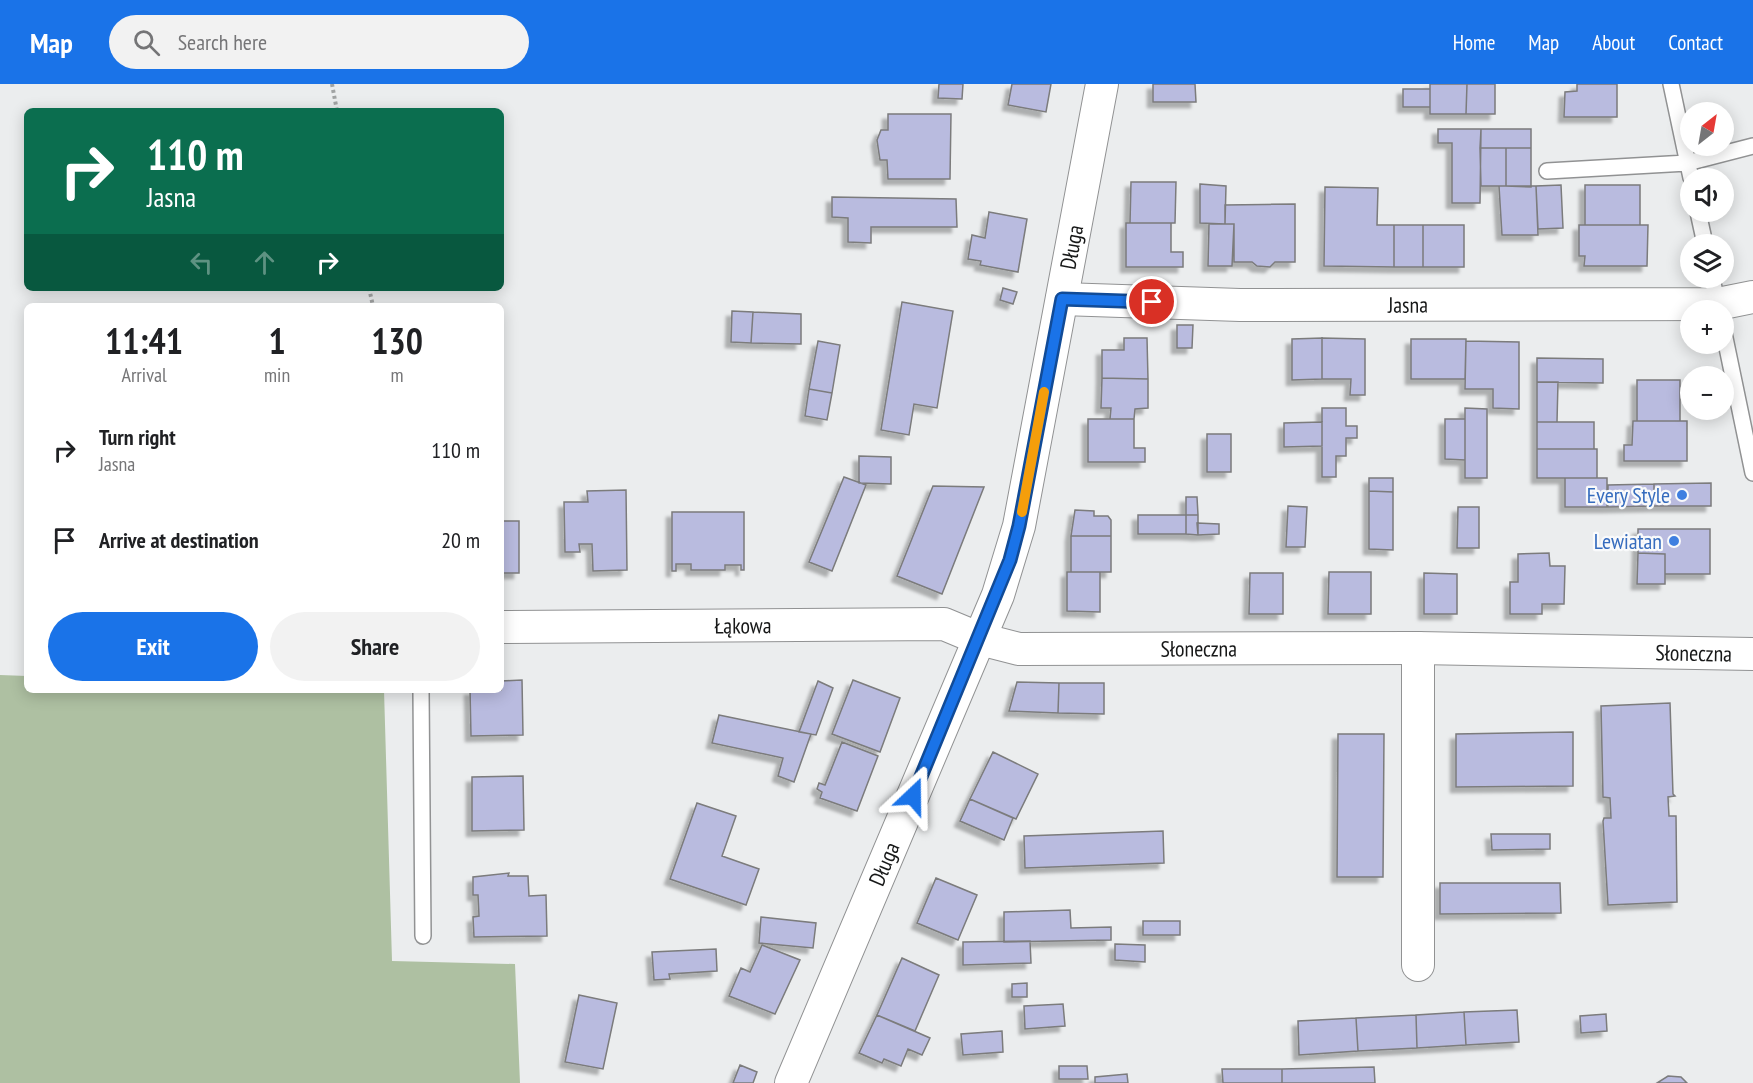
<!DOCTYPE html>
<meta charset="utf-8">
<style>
:root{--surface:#fff;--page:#f2f2f2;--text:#202124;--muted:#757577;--accent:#1a73e8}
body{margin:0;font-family:"PT Sans Narrow",sans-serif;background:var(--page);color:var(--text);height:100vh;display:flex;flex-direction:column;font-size:22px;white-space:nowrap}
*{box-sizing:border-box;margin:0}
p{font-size:20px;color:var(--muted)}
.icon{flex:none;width:33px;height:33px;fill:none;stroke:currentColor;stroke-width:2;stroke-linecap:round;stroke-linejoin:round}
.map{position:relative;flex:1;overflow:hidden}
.panel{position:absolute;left:24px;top:219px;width:480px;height:390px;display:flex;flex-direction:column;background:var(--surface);border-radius:9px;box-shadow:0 3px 15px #0003}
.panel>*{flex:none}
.top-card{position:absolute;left:24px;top:24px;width:480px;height:183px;border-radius:9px;box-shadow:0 3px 15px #0003;background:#0b6e4f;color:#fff;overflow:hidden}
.needle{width:39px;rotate:31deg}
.buttons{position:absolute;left:1680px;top:18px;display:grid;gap:12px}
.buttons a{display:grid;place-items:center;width:54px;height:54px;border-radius:50%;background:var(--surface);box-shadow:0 3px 15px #0003;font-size:30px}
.pin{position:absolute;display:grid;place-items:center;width:51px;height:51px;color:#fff;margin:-26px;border:3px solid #fff;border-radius:50%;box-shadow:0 2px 6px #0007}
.me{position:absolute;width:66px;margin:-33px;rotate:23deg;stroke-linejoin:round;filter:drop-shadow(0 0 4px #0008)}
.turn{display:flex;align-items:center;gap:21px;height:126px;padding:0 24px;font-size:27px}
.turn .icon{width:78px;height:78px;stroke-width:2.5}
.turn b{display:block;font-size:42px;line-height:51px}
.lanes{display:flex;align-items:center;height:57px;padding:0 24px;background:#0003;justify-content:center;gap:30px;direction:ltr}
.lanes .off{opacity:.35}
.eta{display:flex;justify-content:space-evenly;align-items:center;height:102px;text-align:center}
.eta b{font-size:36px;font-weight:700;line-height:42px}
.action{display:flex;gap:12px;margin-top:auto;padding:12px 24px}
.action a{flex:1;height:69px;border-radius:36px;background:var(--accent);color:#fff;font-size:24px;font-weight:700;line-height:69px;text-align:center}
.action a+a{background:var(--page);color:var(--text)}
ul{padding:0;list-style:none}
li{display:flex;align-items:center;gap:18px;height:90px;padding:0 24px}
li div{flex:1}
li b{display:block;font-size:22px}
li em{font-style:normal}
header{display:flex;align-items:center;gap:36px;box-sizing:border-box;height:84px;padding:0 30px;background:var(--accent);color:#fff}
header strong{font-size:28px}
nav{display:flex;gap:33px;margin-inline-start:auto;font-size:21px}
.search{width:420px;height:54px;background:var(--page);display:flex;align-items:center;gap:15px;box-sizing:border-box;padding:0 21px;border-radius:33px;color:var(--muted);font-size:22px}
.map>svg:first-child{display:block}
.green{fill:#aec0a2}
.building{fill:#b9bbdf;stroke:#7b7b7c;stroke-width:1.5;filter:url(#shadow)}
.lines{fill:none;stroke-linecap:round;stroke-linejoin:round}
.service-casing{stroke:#919293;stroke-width:18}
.minor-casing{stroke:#919293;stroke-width:34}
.path{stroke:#a1a3a3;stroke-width:4;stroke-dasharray:3 3;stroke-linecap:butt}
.service{stroke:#fff;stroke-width:15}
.minor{stroke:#fff;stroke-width:32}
.route-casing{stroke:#114b97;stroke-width:15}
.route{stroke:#1a73e8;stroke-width:10}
.slow{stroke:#f59e0b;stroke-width:10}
.shop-dot{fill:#3f7fe0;stroke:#f9fafb;stroke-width:2}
.labels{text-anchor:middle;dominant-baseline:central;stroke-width:4.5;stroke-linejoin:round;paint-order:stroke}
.street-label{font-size:22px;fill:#171818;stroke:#f9fafb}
.shop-label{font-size:22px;fill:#366cbe;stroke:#f9fafb;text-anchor:end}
</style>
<header>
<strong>Map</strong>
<div class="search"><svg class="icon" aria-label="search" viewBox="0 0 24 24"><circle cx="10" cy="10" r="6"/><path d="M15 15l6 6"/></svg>Search here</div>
<nav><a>Home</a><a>Map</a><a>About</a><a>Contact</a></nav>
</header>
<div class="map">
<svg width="1753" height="999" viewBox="0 0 1753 999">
<defs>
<filter id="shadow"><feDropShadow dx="-5.5" dy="5.5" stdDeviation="1.5" flood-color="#0004"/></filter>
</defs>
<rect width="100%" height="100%" fill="#ebedee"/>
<!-- green -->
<path class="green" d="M0,591L27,592V606H384L392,877L515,880L520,999H0Z"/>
<!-- building -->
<path class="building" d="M939,0H963L962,15L938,14Z
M1012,0H1051L1046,28L1008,21Z
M1153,0H1195L1196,18H1153Z
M1430,0H1467L1466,30H1430Z
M1467,0H1495V30H1466Z
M1577,0H1617V33H1564L1565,8L1577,7Z
M1403,5H1430V23H1403Z
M888,30H951L950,95H888L887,76H880L877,56L881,46H888Z
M1438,45H1481L1480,119H1452V59H1438Z
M1481,45H1531V64H1480Z
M1480,64H1506V102H1481Z
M1506,64H1531V103L1506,102Z
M1131,98H1176L1175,139H1130Z
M1200,100L1226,102L1225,140L1200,139Z
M1561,101L1563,144L1538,145L1536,102Z
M1585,101H1640V141H1585Z
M1499,102H1536L1538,151H1502Z
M1325,103L1378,104L1377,141H1394V183L1324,182Z
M832,113L956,115L957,143H871V159L848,158V134L832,133Z
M1295,120V178H1275L1270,183L1257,182L1252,178H1234V140H1225V121Z
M989,128L1027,135L1018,188L980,181L981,177L968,175L972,151L985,154Z
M1126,139H1171V168H1183V183H1126Z
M1209,140H1234L1232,182H1208Z
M1394,141H1423V183H1394Z
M1423,141H1464V183H1423Z
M1579,141H1648L1647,182H1584L1585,172H1579Z
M1003,204L1017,208L1013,220L1000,216Z
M902,218L953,227L937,324L914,320L909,351L881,346Z
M732,227L753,228L751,259L731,258Z
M753,228L801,230V260L751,259Z
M1177,241H1193L1192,264H1177Z
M1124,254H1147L1148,295L1102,294V266H1124Z
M1322,254L1365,255V311H1350L1351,295H1322Z
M1322,254V295L1292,296V255Z
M1411,255H1466L1465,295H1411Z
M818,257L840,261L832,309L809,305Z
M1466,257L1519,258V325L1493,324V305H1465Z
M1537,274L1603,275V299L1537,298Z
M1102,294L1148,295V324L1135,325L1134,335H1110L1111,324H1101Z
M1637,296H1680V337H1637Z
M1537,298H1558L1557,338H1537Z
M809,305L832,309L827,336L805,332Z
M1322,324H1346V342H1357V354H1346V372H1336V393H1322Z
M1465,324L1487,325V394H1465Z
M1088,335H1134V364H1145V378H1088Z
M1445,335H1465V376L1445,375Z
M1633,337H1687V377H1624V361H1632Z
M1322,338V362L1284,363V339Z
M1537,338H1594V365H1537Z
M1207,350H1231V388H1207Z
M1537,365H1597V394H1537Z
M859,372L891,373V400L859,399Z
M844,393L866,401L832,487L809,478Z
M1369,394H1393V408L1369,407Z
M1565,394H1607V423H1565Z
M1711,399V422H1654V400Z
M1654,400V422L1608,423V401Z
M933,402L984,403L942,510L897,492Z
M626,406L627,486L593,487L592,460H579L580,468H565L564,418H588L587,407Z
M1369,407L1393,408V466L1369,465Z
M1186,413H1197L1198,431H1186Z
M1288,422L1307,423L1305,463H1286Z
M1458,423H1479V464H1457Z
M1075,426L1094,427V432H1108L1111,436V452H1071Z
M672,428H744V486H741V481H725V486H691V480H676V487H672Z
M1138,431H1186V450H1138Z
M1186,431H1198V451L1186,450Z
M501,437H519V489H501Z
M1197,439L1219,440V450L1198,451Z
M1638,445H1710V490H1665V470L1638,469Z
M1071,452H1111V488H1071Z
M1549,469L1550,482H1565L1564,520H1542V530H1510V498H1518V470Z
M1638,469L1665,470V500H1637Z
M1067,488H1100V528L1067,527Z
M1329,488H1371V530H1328Z
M1250,489H1283V530H1249Z
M1424,489L1457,490V530H1424Z
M522,596L523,651L471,652L470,606H501V597Z
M853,596L900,614L880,668L832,650Z
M818,597L833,604L816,651L799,648Z
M1017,598L1059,599L1058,629L1009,627Z
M1059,599H1104V630L1058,629Z
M1670,619L1673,710L1675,712L1668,713L1669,732H1676L1677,818L1608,821L1603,737L1604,734H1611L1610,714L1603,713L1601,622Z
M719,631L811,650L794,698L778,692L783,674L712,659Z
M1573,648V702L1456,703V650Z
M1338,650H1384L1383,793H1337Z
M842,658L878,672L857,727L820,714L822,708L817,705L819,699L825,701Z
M993,668L1038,690L1016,735L970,715Z
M523,692L524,746L472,747V693Z
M970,715L1013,734L1004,756L960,737Z
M697,719L736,732L722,772L759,785L746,821L670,795Z
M1163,747L1164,779L1025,784L1024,752Z
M1491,750H1550V765L1492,766Z
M509,789L508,792H528L529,812L546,811L547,852L474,853L473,833L479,832L478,811H473V793Z
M936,794L977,811L958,856L917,839Z
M1440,799H1560L1561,829L1440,830Z
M1070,826L1071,844L1111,843V856L1004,858V828Z
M761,833L816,839L813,864L759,859Z
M1143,837H1180V851H1143Z
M1030,857L1031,879L963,881V858Z
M1115,860L1145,861V878L1115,876Z
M762,861L800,876L775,930L729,912L741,884L750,888Z
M716,865L717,887L669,890L670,895L654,896L652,868Z
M902,874L939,891L915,947L877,931Z
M1027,899V913H1012V900Z
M579,911L617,919L603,985L565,978Z
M1063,920L1065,942L1025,945L1024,922Z
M1517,926L1519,958L1466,961L1464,928Z
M1464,928L1466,961L1417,964L1416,931Z
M1606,930L1607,947L1581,949L1580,932Z
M877,931L930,954L922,971L908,965L901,982L884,975L882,979L859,969Z
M1416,931L1417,964L1358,967L1356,934Z
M1356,934L1358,967L1299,971L1298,937Z
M1002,947L1003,968L963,971L961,950Z
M740,981L757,988L753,999H733Z
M1059,982H1087L1088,995H1059Z
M1374,983L1375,999H1282V985Z
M1222,985H1282V999H1223Z
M1127,990L1128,999H1095V993Z
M1668,992L1681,993L1687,999H1657Z"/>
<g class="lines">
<!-- service casing -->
<g class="service-casing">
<path id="service" d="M1671,0L1691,94
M1547,87L1687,79L1753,62
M1698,128L1705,160
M1712,194L1718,223
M1724,249L1753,389
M421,606L423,852"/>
</g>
<!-- minor casing -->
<g class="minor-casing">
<g id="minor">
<path id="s1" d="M1062,215L1240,221L1718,220L1753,213"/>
<path id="s2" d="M501,543L944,540L980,555L1019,565L1418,564L1753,570"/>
<path d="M1418,564V881"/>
<path id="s3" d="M791,999L998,511L1019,442L1102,0"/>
</g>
</g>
<!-- path -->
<path class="path" d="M332,0L337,27
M369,204L373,222"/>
<!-- service -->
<use href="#service" class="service"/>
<!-- minor -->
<use href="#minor" class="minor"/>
</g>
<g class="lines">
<!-- route casing -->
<g class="route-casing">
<path id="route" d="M913,712L1010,476L1019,442L1062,215L1152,218"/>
</g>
<!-- route -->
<use href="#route" class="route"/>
<!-- slow -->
<path class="slow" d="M1022,428L1044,308"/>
</g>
<!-- markers -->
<g class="shop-dot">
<circle cx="1682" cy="411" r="6"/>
<circle cx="1674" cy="457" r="6"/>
</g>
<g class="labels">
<!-- street labels -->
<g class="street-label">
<text stroke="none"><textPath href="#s3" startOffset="886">Długa</textPath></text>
<text stroke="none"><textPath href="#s1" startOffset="346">Jasna</textPath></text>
<text stroke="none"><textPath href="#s2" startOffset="242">Łąkowa</textPath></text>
<text stroke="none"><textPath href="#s2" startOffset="702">Słoneczna</textPath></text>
<text stroke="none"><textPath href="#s2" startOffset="1197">Słoneczna</textPath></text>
<text stroke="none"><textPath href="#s3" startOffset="238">Długa</textPath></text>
</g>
<!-- shop labels -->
<g class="shop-label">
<text x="1670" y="411">Every Style</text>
<text x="1662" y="457">Lewiatan</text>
</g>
</g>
</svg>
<div class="buttons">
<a><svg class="needle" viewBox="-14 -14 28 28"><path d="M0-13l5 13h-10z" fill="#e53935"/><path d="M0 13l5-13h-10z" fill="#757577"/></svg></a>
<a><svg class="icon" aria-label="sound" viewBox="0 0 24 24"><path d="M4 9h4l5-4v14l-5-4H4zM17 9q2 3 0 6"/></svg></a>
<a><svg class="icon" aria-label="layers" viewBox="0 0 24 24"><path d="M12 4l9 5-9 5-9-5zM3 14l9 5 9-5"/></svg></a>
<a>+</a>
<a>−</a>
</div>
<div class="pin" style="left:1152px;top:218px;background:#d93025"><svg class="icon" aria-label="arrive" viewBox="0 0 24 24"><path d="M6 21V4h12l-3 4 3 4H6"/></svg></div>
<svg class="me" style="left:913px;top:712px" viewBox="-20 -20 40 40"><path d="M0-17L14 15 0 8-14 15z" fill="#1a73e8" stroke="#fff" stroke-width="4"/></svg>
<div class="top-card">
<div class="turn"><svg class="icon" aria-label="right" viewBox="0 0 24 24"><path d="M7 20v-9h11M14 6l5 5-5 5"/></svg><div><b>110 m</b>Jasna</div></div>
<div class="lanes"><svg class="icon off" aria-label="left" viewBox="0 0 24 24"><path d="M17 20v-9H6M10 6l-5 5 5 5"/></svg><svg class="icon off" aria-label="ahead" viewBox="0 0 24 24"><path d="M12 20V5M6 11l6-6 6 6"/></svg><svg class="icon" aria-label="right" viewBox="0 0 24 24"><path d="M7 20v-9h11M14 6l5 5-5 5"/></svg></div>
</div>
<section class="panel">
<div class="eta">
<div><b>11:41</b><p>Arrival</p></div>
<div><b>1</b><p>min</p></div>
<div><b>130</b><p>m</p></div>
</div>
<ul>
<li><svg class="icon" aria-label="right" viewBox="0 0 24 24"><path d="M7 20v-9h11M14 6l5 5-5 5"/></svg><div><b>Turn right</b><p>Jasna</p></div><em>110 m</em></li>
<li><svg class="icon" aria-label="arrive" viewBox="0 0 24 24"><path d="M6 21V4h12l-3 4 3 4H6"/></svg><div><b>Arrive at destination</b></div><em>20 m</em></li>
</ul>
<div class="action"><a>Exit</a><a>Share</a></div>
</section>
</div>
